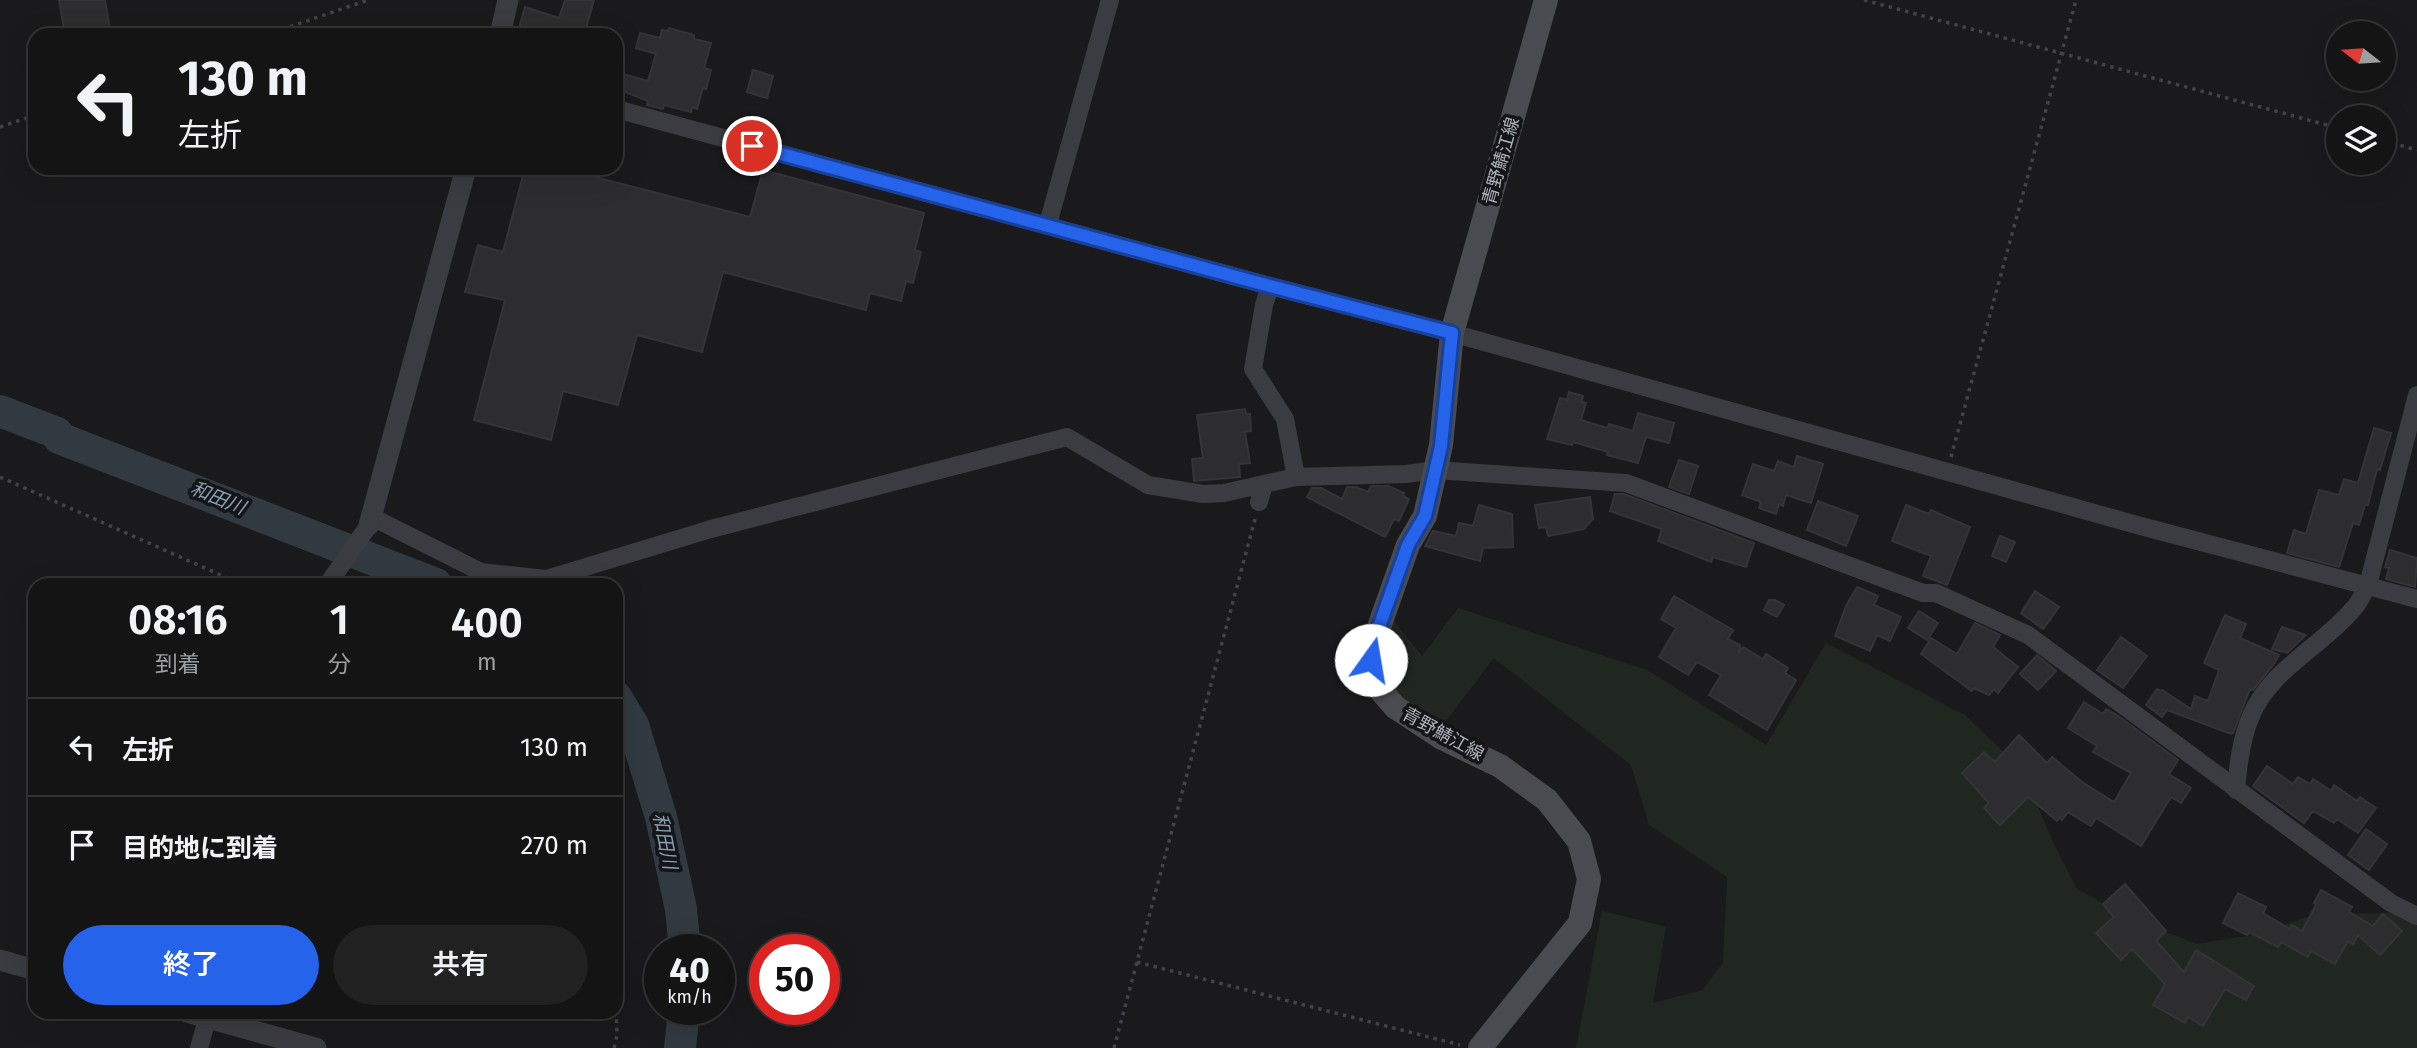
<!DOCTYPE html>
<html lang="ja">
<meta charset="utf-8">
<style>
:root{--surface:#141415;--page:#212122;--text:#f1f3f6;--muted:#9d9ea0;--line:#333334;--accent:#2563eb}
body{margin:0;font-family:"Fira Sans","Noto Sans JP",sans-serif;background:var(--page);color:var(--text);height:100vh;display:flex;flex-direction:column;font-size:26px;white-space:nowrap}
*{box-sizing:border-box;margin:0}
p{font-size:23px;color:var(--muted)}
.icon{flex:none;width:38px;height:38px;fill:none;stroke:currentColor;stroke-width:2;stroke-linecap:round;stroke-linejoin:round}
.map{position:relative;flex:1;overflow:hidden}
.drawer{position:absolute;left:28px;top:578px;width:595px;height:441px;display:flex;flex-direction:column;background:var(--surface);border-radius:21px;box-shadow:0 7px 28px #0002,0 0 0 2px var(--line)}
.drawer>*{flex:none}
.hud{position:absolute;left:28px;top:28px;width:595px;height:147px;border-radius:21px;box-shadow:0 7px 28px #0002,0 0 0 2px var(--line);background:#141415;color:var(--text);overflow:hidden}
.needle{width:46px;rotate:287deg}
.fabs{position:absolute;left:2326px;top:21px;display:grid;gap:14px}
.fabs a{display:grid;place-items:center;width:70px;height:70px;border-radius:50%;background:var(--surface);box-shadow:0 7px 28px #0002,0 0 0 2px var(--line);font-size:35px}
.speed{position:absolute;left:644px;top:934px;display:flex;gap:14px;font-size:35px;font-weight:700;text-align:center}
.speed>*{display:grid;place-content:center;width:91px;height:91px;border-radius:50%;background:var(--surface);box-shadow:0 7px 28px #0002,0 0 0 2px var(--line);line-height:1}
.speed small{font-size:18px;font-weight:400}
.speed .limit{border:10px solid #d22;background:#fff;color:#111}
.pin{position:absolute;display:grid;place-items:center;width:60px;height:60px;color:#fff;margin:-30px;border:4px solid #fff;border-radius:50%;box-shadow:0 2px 7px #0007}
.me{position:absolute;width:77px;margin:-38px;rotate:13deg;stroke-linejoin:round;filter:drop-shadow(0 0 5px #0008)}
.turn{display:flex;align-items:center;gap:24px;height:147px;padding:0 35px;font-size:32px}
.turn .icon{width:91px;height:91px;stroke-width:2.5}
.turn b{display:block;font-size:49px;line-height:60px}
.eta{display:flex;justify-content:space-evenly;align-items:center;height:119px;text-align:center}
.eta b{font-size:42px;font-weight:600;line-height:49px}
.button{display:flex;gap:14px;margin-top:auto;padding:14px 35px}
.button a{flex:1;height:80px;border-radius:42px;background:var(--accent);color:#fff;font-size:28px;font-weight:600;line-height:80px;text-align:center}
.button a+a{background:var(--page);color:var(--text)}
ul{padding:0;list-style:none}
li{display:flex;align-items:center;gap:21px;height:98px;padding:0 35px;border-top:2px solid var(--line)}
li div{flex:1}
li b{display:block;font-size:26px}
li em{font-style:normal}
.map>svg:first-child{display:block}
.green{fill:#202720}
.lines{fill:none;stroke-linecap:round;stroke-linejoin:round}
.river{stroke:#303a40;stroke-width:32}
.building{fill:#2d2d30;stroke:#343438;stroke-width:2}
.path{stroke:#414348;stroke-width:3.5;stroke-dasharray:3.5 5;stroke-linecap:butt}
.minor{stroke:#3b3c41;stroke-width:18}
.tertiary{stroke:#3b3c41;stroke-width:21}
.secondary{stroke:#494b51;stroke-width:24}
.route-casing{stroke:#184099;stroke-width:18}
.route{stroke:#2563eb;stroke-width:12}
.labels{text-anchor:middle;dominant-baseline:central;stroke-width:7;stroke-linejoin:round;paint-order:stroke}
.street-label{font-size:18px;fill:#adb2bb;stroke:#151517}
.water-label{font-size:19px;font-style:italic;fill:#85a2b5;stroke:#151517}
</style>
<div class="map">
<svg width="2417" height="1048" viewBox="0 0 2417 1048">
<rect width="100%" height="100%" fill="#1a1a1c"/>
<!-- green -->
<path class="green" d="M1458,608L1647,670L1766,745L1826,643L1965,715L2023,771L2054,844L2077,889L2130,918L2197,944L2258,934L2315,914L2390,913L2417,924V1048H1576L1602,911L1666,927L1653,1003L1703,990L1723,962L1727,877L1649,825L1631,765L1494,658L1446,721L1405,708L1381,662L1393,620L1422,656Z"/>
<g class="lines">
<!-- river -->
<path class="river" d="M0,411L57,433L59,438L436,584
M616,697L633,725L661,817L681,909L685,950
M680,1048L684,1010"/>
</g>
<!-- building -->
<path class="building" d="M59,0H105L111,35H65Z
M565,0H594L584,35H517L525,7L559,18Z
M669,28L694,35V39L711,43L704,68L711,70L706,89L703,88L697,109L692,107L691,112L664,105L663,109L647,105L648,101L616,88V72L648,81L656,54L636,48L640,33L660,38L662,30L668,31Z
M753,70L773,76L767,98L747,92Z
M525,168H560L750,217L763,170L924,213L915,250L921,252L913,283L906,281L901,301L870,293L866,310L723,272L702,352L637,335L618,405L563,391L551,440L474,420L505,300L465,292L478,245L503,252Z
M1569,392L1583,396L1582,402L1586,403L1581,420L1607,428L1609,424L1633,431L1638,413L1674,423L1669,443L1646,437L1638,463L1607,455L1608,452L1573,442L1572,445L1547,439L1560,398L1567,400Z
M1245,409L1246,414H1250L1251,431L1245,432L1250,463L1239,464L1240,477L1194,481L1192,459L1203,458L1197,415Z
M2374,428L2391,433L2380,470L2377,469L2368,505H2365L2359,525L2353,523L2339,567L2287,553L2294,530L2306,534L2319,490L2339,495L2344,479L2358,483Z
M1797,456L1823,464L1811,503L1786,495L1783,506L1779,504L1776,514L1759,508L1761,502L1742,495L1753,464L1774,471L1778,461L1794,467Z
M1679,460L1698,466L1689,494L1669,487Z
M1371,486H1388L1404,493L1403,496L1409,499L1399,521L1394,519L1385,537L1307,497L1312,488H1321L1342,499L1347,487H1356L1368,492Z
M1615,494H1624L1754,543L1746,567L1713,557L1711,562L1658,541L1662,529L1610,511Z
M1590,497L1593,519L1584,529L1548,536L1546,527L1539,528L1535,505Z
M1818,501L1858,516L1846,546L1807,530Z
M1479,505L1512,514L1513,547L1483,548L1480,561L1425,546L1433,531L1456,536L1459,523L1473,526Z
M1906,505L1929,514L1931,510L1970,527L1947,585L1923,576L1931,556L1892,541Z
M2000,536L2015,542L2006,562L1992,556Z
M2390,550L2417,558L2415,587L2386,579L2389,568L2385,567Z
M1857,587L1878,596L1874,605L1901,617L1890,641L1877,635L1870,651L1835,636L1846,606Z
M2035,591L2059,607L2043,629L2021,613Z
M1674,596L1733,630L1728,639L1740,645L1739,653L1743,647L1763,659L1766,654L1788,668L1785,673L1796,680L1767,730L1709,695L1721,675L1697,662L1688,675L1659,657L1676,628L1661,619Z
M1769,600H1775L1784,605L1777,617L1764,610Z
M1919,611L1938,623L1927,640L1908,628Z
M2225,615L2246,624L2240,638L2279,655L2274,664L2253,690L2250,689L2233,733L2231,734L2167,710L2162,717L2146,705L2157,689L2161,691L2162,690L2191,709L2195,696L2208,701L2219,670L2204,663Z
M1975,623L2000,635L1993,647L2018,667L1998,693L1994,689L1989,695L1974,688L1972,691L1921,654L1931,638L1957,654Z
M2282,627L2306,635L2287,653L2272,649Z
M2121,637L2147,656L2123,688L2097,670Z
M2037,655L2056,671L2038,690L2020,674Z
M2084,702L2103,714L2106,709L2117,715L2178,760L2169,774L2191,788L2181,803L2171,797L2141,846L2096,818L2091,826L2068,812L2062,820L2060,818L2057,821L2028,797L2000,825L1984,808L1989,803L1962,773L1984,752L1995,762L2019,735L2047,763L2052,757L2082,782L2114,802L2131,773L2093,752L2097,746L2068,728Z
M2267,766L2293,784L2298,777L2310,784L2313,779L2331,791L2334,785L2357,801L2360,797L2376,808L2358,833L2337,819L2334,823L2313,811L2304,823L2253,786Z
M2366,829L2387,844L2369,870L2348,855Z
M2125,884L2166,931L2156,941L2184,972L2196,950L2254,986L2246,1000L2225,989L2203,1026L2188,1017L2185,1023L2153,1005L2165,984L2132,949L2121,960L2096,933L2114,917L2103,904Z
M2321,890L2352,907L2349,912L2373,926L2383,914L2402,931L2380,955L2358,935L2353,944L2348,941L2335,964L2311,951L2308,957L2281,942L2278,947L2249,932L2247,935L2223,923L2238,893L2266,907L2263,913L2290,929L2292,925L2302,931L2316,905L2314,903Z"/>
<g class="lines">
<!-- path -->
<path class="path" d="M1864,0L2338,128
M266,35L368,0
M0,127L35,115
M2384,141L2417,150
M1951,457L2076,0
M0,477L241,584
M1137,962L1460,1045
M614,1048L617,1035L616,1004
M1114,1048L1255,519"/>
<!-- minor -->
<path class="minor" d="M616,109L1270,286L1452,333L2137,525L2417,599
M1048,224L1110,0
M1270,286L1264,305L1253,369L1285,419L1296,477
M1259,502L1264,484
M372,517L481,572L546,579L711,529L1067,437L1148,485L1203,494L1224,493L1296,477L1406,474L1436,470L1626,483L1923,593H1936L2028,635L2391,903L2417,916
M328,584L369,525
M2236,790C2238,766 2241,738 2251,716C2269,670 2324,645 2354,608C2360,602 2363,593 2368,585L2417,395
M199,1048L209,1012"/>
<!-- tertiary -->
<path class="tertiary" d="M500,35L508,0
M369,525L466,168
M0,960L35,970
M186,1012L316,1048"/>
<!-- secondary -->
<path class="secondary" d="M1480,1048L1580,923L1589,879L1579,841L1547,800L1500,766L1442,738L1395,707L1369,677L1373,644L1408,545L1425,516L1441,445L1452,333L1546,0"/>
</g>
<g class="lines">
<!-- route casing -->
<g class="route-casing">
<path id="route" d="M752,146L1270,286L1452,333L1441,446L1425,516L1408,545L1373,644L1371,660"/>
</g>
<!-- route -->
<use href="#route" class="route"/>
</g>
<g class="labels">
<!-- street labels -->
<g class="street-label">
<text transform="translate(1501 161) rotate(-74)">青野鯖江線</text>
<text transform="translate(1443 734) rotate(29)">青野鯖江線</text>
</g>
<!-- water labels -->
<g class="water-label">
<text transform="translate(218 498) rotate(22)">和田川</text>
<text transform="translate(665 841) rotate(79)">和田川</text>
</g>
</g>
</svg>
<div class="fabs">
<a><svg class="needle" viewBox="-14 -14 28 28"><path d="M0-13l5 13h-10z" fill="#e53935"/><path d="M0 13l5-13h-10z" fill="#9d9ea0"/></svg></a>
<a><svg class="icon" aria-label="layers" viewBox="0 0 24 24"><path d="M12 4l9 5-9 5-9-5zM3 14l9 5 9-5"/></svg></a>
</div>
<div class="speed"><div>40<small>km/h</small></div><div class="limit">50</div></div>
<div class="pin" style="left:752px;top:146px;background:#d93025"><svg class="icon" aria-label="arrive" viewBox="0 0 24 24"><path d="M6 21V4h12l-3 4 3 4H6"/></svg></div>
<svg class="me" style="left:1371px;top:660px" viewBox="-20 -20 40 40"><circle r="19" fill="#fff"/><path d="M0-13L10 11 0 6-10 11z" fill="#2563eb"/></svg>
<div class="hud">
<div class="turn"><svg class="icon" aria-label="left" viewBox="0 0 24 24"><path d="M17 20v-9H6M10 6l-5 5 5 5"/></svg><div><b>130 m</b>左折</div></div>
</div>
<section class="drawer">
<div class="eta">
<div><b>08:16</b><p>到着</p></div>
<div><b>1</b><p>分</p></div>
<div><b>400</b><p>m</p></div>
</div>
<ul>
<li><svg class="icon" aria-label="left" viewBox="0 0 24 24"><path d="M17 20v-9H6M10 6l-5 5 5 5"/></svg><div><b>左折</b></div><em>130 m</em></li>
<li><svg class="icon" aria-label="arrive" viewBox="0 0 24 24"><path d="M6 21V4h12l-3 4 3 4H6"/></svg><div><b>目的地に到着</b></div><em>270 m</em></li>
</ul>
<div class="button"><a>終了</a><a>共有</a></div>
</section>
</div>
